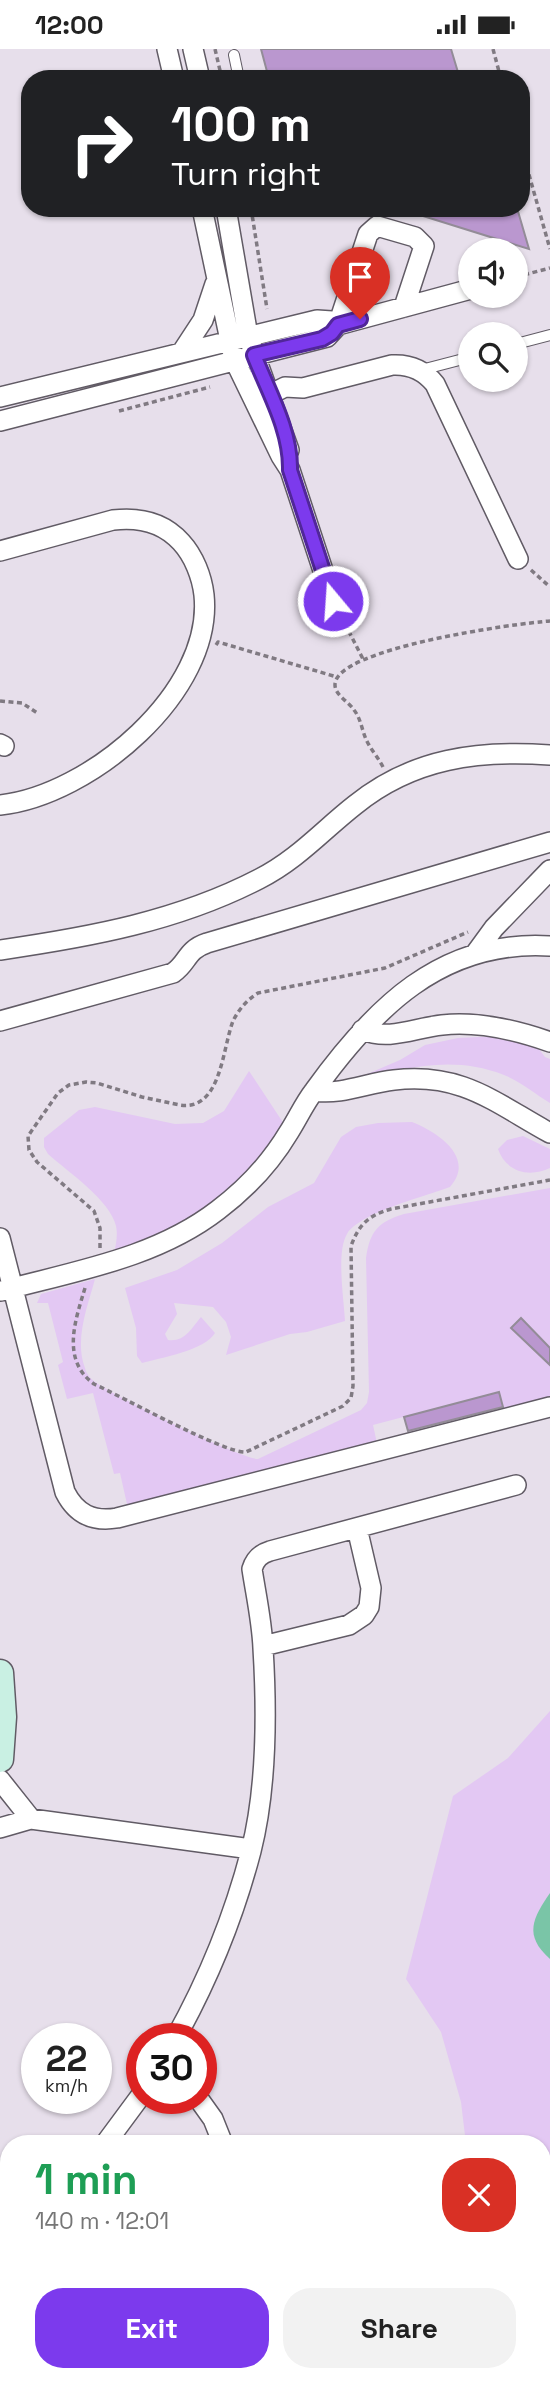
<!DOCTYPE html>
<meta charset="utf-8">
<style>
:root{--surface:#fff;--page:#f2f2f2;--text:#222;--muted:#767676;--accent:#7c3aed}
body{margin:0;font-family:"Space Grotesk",sans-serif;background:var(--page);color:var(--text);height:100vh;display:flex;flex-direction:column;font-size:26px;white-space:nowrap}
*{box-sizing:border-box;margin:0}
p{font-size:23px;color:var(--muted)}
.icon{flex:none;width:38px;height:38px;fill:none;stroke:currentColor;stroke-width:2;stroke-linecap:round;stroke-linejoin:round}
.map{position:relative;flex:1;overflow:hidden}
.drawer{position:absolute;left:0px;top:2086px;width:551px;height:247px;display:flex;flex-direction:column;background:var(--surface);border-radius:28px 28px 0 0;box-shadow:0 2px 5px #0004}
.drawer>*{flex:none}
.banner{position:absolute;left:21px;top:21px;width:509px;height:147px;border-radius:28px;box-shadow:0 2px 5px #0004;background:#202124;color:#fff;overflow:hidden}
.controls{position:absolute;left:458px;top:189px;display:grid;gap:14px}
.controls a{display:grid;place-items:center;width:70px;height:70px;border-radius:50%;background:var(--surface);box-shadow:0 2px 5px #0004;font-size:35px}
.speed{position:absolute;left:21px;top:1974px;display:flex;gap:14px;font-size:35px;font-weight:700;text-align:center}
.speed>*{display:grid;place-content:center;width:91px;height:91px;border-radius:50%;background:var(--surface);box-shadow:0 2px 5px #0004;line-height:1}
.speed small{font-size:18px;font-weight:400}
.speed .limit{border:10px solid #d22;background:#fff;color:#111}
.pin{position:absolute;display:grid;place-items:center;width:60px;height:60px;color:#fff;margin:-72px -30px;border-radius:50% 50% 50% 0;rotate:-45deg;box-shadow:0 0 7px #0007}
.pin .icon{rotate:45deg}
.me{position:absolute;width:77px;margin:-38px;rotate:342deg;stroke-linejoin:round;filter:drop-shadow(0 0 5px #0008)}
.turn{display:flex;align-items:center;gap:24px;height:147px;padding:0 35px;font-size:32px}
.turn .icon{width:91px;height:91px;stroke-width:2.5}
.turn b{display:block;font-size:49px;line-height:60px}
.round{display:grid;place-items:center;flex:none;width:74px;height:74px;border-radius:28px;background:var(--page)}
.headline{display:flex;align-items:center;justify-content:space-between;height:119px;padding:0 35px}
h1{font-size:42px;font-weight:800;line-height:52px;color:#1e9e55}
.action{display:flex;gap:14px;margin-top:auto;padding:14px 35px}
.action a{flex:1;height:80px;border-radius:28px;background:var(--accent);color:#fff;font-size:28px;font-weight:800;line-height:80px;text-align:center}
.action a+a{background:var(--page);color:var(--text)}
.status{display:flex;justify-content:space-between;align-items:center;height:49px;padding:0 35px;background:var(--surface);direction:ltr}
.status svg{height:19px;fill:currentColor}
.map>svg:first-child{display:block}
.green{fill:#e3c8f3}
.water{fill:#7ac5a7}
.building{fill:#ba97cf;stroke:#938c97;stroke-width:2}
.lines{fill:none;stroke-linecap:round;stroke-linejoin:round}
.lane-casing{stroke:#615b65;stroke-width:12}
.street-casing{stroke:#615b65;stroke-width:22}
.secondary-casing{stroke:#615b65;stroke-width:29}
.path{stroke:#807a82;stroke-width:3.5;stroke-dasharray:5 3.5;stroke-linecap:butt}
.lane{stroke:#fff;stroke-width:10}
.street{stroke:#fff;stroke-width:19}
.secondary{stroke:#c9f0e3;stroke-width:26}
.route-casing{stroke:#51269a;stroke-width:18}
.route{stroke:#7c3aed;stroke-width:12}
</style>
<div class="status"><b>12:00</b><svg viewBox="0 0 49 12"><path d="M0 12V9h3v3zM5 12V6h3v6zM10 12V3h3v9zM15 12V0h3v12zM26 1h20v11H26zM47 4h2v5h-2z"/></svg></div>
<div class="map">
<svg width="550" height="2332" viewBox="0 0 550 2332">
<rect width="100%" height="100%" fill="#e7dfeb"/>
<!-- green -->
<path class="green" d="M500,987L535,995L545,1008L550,1010V1054C535,1045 520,1032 504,1026C451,1005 404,1020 351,1032L400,1011L425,996L458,989Z
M249,1022L284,1075L251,1127L204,1167L114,1205C116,1195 118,1186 116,1177C110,1151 68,1123 48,1105L44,1098V1089L79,1061L95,1058L175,1075L203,1074L224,1062Z
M412,1073C438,1083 476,1109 450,1138C426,1147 359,1164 347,1185C336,1203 344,1250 345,1272L307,1283L290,1285L226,1306L231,1288L226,1273L213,1258L174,1254L177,1265L165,1285L168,1291C185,1293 191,1280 201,1268L215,1284C205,1301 161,1309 142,1314L137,1307L136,1279L125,1239L177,1221L222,1194L268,1158L314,1134L341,1088L356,1078L378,1074Z
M523,1087L550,1100V1119C529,1129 506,1123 498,1100L507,1091Z
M550,1139V1353L505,1366L498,1343L373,1376L378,1399L129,1464L120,1424L114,1425L93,1344L67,1350L58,1316L63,1313L48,1254H37L41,1245L95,1230C88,1256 74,1291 85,1319C86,1324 90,1329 94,1332C109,1345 241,1410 258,1410L361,1361L367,1354L369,1343L366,1209C370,1182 378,1173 404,1165Z
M550,1662V2332H387L393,2324H542V2095H466L461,2053L441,1983L406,1930L453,1747L508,1709Z"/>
<!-- water -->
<path class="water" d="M550,1844V1910C523,1886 533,1869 550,1844Z"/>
<!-- building -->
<path class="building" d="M261,0H451L460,30H269Z
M407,159H517L529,200L407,162Z
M521,1269L550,1299V1316L511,1279Z
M499,1343L503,1358L408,1382L404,1368Z"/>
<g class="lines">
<!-- lane casing -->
<g class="lane-casing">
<path id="lane" d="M234,6L239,30
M516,295L550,286
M421,321L471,308"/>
</g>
<!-- street casing -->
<g class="street-casing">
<path id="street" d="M167,0L174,30
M193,0L200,30
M202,159L234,310L281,407L290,421L333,552
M226,159L248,287L289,401
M182,303L203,271L215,235
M0,348L317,271L332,272L338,276L471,240
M258,358L269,346L285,338L303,339L392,316C410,315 424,321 435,335L518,510
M0,372L327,288L338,276L368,185L377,177L415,188L424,197L404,258
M0,502L113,471C138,468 163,473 181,493C194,507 202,528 204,546C214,643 89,747 0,756
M0,695L4,697
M0,901C90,888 178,872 259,830C297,811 323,781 355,756C413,709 478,701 550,706
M475,905L494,879L550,821
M0,972L173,924C188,914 186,901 207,894L550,793
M362,981C390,992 414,979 442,976C479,972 516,981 550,993
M314,1042C343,1046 366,1034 394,1031C462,1023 495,1054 550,1084
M0,1189L65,1443C76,1465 93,1473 117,1469L550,1358
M1,1242C75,1222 156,1209 218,1161C246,1140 271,1113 289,1083C298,1069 304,1055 314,1042C373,960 441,890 550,897
M263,1597L349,1576L364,1566L369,1558L371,1539L357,1479
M0,1731L31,1770
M0,1779L31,1770L251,1800
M175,1990C208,1931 234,1867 251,1802C267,1739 267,1664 263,1599C262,1573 256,1546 252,1520C255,1510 260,1505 270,1502L516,1436
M198,2049L213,2070L223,2095
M105,2095L142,2045
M0,2205L9,2197"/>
</g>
<!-- secondary casing -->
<g class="secondary-casing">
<path id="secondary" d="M0,1624L3,1668L0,1710"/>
</g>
<!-- path -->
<path class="path" d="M215,0L222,30
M493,0L501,30
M522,101L550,200
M251,159L267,260
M516,228L550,219
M119,362L210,338
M531,521L550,538
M341,567L364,612
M216,596L218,593L337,628
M0,652L22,654L39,665
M383,718C379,710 373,703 369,696C362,685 362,671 354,661C349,653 335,646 335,636C334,599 519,574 550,572
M100,1199V1179L94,1162L37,1113L29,1101L28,1087L58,1044L69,1036L86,1033L97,1034L142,1048L180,1056C221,1062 222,1001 233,972C239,960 247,951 258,944L385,919L468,883
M85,1239C75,1272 61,1311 94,1335C121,1347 225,1405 246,1403L343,1357L351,1349L353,1337L351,1197C359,1175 369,1166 391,1160L550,1131"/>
<!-- lane -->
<use href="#lane" class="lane"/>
<!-- street -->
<use href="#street" class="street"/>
<!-- secondary -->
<use href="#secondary" class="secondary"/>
</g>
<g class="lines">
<!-- route casing -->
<g class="route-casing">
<path id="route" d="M333,552L290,421C291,381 268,342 254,306L322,290L332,284L338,276L360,270"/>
</g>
<!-- route -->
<use href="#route" class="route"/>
</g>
</svg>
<div class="controls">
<a><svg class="icon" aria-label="sound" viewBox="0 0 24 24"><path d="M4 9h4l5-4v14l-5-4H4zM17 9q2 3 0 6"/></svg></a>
<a><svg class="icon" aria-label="search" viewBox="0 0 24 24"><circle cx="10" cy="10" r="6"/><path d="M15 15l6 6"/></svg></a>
</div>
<div class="speed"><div>22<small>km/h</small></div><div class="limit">30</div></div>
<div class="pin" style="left:360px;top:270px;background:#d93025"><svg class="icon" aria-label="arrive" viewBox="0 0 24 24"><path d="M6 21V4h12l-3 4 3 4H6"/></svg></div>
<svg class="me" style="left:333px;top:552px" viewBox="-20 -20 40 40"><circle r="17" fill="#7c3aed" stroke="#fff" stroke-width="3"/><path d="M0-11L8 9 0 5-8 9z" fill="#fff"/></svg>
<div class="banner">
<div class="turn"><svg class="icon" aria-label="right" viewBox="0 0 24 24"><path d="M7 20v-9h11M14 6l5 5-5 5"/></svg><div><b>100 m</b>Turn right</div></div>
</div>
<section class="drawer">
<div class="headline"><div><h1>1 min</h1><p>140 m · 12:01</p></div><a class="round" style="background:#d93025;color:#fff"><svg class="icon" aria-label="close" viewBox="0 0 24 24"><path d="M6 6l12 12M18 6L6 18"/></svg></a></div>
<div class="action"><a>Exit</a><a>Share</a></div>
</section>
</div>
